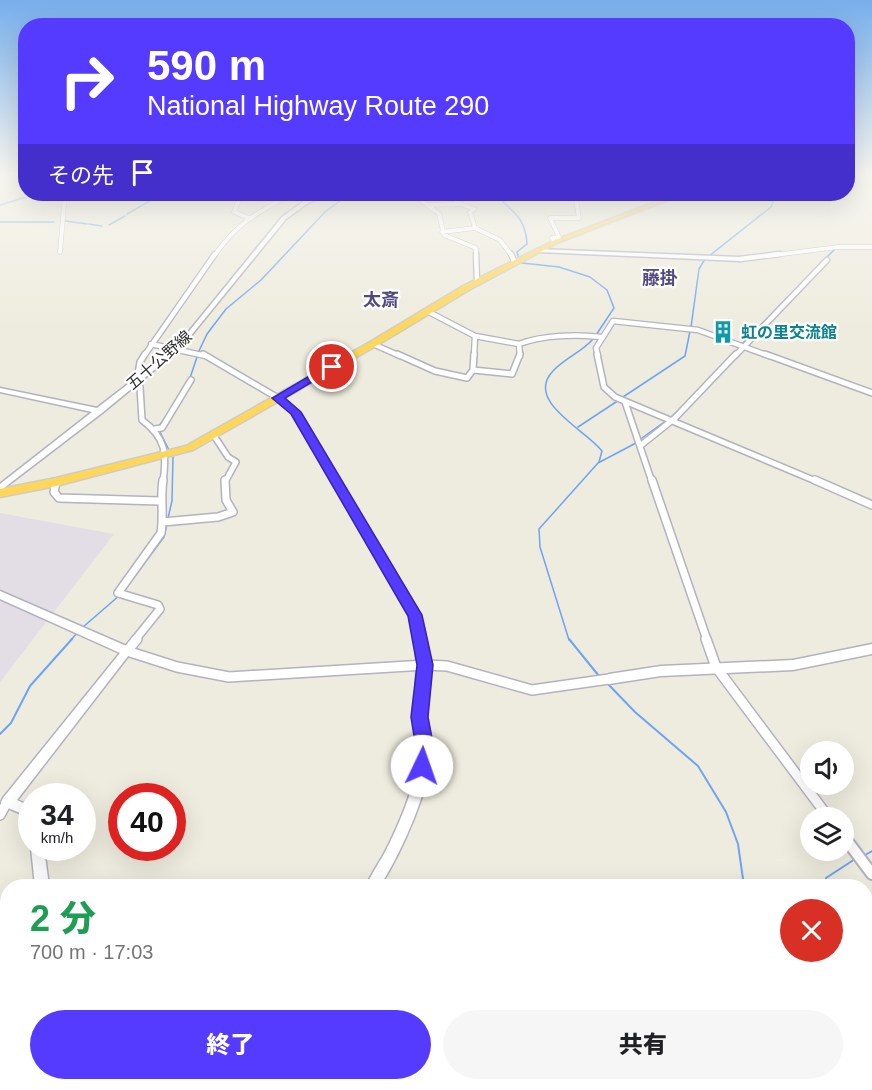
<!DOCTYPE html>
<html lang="ja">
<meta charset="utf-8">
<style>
:root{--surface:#fff;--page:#f6f6f6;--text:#202124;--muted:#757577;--accent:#553aff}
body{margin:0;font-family:Helvetica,"Noto Sans JP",sans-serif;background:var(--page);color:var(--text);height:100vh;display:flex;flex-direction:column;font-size:22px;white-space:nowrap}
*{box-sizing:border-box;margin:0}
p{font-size:20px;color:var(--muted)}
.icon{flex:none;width:33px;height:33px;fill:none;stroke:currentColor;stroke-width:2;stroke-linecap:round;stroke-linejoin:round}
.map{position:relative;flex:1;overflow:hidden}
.details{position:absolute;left:0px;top:879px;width:873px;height:212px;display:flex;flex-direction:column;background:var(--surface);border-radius:24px 24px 0 0;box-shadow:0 6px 24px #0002}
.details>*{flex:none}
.guide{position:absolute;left:18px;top:18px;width:837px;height:183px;border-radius:24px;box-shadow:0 6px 24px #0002;background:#553aff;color:#fff;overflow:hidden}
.buttons{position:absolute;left:800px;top:741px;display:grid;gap:12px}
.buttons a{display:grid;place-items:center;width:54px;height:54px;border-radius:50%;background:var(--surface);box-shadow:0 6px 24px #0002;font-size:30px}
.speed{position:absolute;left:18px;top:783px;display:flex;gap:12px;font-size:30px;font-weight:700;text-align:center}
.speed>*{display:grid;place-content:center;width:78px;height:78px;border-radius:50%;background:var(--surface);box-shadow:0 6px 24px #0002;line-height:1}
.speed small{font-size:15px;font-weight:400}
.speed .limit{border:9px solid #d22;background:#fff;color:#111}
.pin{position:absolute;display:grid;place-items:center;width:51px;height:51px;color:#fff;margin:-26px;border:3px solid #fff;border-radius:50%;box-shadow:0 2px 6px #0007}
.me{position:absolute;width:66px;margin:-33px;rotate:3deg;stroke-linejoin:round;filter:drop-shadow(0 0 4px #0008)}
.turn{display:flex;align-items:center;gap:21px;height:126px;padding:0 30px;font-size:27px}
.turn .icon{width:78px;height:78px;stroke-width:2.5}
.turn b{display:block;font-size:42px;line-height:51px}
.then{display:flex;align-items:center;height:57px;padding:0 30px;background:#0003;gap:12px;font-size:22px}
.round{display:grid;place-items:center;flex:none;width:63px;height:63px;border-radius:32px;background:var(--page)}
.summary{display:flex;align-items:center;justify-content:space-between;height:102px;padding:0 30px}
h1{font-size:36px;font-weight:800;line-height:45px;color:#1e9e55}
.cta{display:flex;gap:12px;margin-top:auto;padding:12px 30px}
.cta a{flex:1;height:69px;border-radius:36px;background:var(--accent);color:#fff;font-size:24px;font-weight:800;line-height:69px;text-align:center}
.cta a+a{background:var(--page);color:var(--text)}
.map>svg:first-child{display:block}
.industrial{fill:#e3dee6}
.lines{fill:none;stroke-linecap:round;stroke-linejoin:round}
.stream-far1{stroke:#6ea4f3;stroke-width:1.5}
.stream{stroke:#6ea4f3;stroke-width:2}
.street-far5-casing{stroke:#b3b2c0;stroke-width:5}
.street-far4-casing{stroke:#b3b2c0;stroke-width:7}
.street-far3-casing{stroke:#b3b2c0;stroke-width:8}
.street-far2-casing{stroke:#b3b2c0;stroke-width:10}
.street-far1-casing{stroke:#b3b2c0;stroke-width:12}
.street-casing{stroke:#b3b2c0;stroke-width:14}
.secondary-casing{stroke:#b3b2c0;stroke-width:3}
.highway-casing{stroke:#ccc;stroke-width:3}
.street-far5{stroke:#fff;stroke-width:4}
.street-far4{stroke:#fff;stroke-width:4.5}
.street-far3{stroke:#fff;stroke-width:5}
.street-far2{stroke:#fff;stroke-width:7}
.street-far1{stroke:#fff;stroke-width:9}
.street{stroke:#fff;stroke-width:10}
.secondary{fill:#fff;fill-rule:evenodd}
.highway{fill:#ffd758;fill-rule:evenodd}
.route{fill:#553aff;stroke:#3726a6;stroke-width:1.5}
.labels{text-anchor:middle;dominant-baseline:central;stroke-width:4.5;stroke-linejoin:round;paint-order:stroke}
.far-culture-label{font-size:16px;font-weight:bold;fill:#0d838f;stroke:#fff;text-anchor:start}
.far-street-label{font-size:16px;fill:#2c2c2c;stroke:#fff}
.far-neighbourhood-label{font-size:18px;font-weight:bold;fill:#524a7e;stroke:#fff}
</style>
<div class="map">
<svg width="872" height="1090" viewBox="0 0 872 1090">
<rect width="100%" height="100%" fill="#eeecde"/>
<!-- industrial -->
<path class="industrial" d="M0,513L114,534L0,682Z"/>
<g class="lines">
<!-- stream-far1 -->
<path class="stream-far1" d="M509,194L503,202C518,215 526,223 527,244L517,252L519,259
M194,196L198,194
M0,205L36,194
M127,214L160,195L187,197
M65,221L87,224
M0,222H54
M89,224L102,226
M109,225L125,216
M709,256L771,207L773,202L767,194
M826,258L835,249
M522,263L559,267L590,277L607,290L614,308L596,335
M691,327L699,269L705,259
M593,339C582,352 565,358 553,371C524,401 586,430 602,451L599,462
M742,344L787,298
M198,353L207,334L226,309L261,280L325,212L349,194
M190,378L197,357
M623,397L685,356L690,331
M671,417L685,404
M159,426L167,415
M578,427L619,400
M159,430L169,450
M642,438L667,420
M168,518L172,501L173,457
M123,592L164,537L167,524
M83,627L120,595
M71,640L77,633
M569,640L540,547L539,529L598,463L636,443"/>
<!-- stream -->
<path class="stream" d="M569,639L599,676
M607,683L635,712L698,766L726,812L738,844L744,886
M0,734L11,723L30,686L72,639
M865,855L872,851
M825,886L826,878L855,859
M578,1090L601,1083"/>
<!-- street-far5 casing -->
<g class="street-far5-casing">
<path id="street-far5" d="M241,194L234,212L249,218
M421,194L422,201L439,214L444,235L476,248V256
M450,194L458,203L474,209L470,212L475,228L500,240L512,256
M427,205L460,204
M442,232L475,228
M555,242L552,238L559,237L550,218H579L575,194
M60,252L65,194
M214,256C239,221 256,214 291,194
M767,256L838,247H872"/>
</g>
<!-- street-far4 casing -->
<g class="street-far4-casing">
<path id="street-far4" d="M476,254L477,282
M511,254L515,263
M740,259L779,254
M427,311L475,336L519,344
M151,344L206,356
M373,344L400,356
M144,356L215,254
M474,356L475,336
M520,356L519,344C543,335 577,334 602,337
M598,356L596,348L613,321L698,330L769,356
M735,356L827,260"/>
</g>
<!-- street-far3 casing -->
<g class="street-far3-casing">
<path id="street-far3" d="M203,354L278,398
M397,354L435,371L467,378L473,370L474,354
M597,354L604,387L615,397L818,482
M765,354L872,393
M473,370L512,374L520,354
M138,374L140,362L145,354
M133,384L140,387L142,420C166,438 167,454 163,482
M625,402L652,482
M154,429L162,428L191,380
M213,434L228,457L236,462L225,482
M640,446L675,418L736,354"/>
</g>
<!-- street-far2 casing -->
<g class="street-far2-casing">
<path id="street-far2" d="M652,480L707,640
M815,480L872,505
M56,482L54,492L59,498L160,501
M163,522L218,517L233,512L226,500L225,480
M135,640L160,609L158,605L118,593L161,533C164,515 160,498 163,480"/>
</g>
<!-- street-far1 casing -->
<g class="street-far1-casing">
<path id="street-far1" d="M137,639L127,651L177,667L229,677L425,665L447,666L532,690L609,679
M706,639L716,667L829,818
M0,815L7,802
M843,836L846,840"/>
</g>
<!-- street casing -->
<g class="street-casing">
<path id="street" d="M845,838L872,874
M181,1090L183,1083"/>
</g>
<!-- secondary casing -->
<g class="secondary-casing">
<path id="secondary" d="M325,194H330L308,203L286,219L181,348L102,413L0,491V484L92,412L0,392V388L97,408L177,346L282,217L304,201Z
M537,249L740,257L743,259L740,261L539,252L536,250Z
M278,396L299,412L419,612C431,642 428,676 426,708C425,722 431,735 431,749C431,788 401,853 380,886H366C371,875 378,864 384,854C400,823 415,788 419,753C420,739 414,726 415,712C416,678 419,650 410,616L292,413L274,398Z
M0,591L131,648L132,651L17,800L28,805L32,811V832L27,831L20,813L3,806L1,802L3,798L120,653L0,599Z
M872,644V654L793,670L661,676L609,684L605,682L604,679L605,676L609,674L661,666L793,660Z
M31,848H44L49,886H35Z
M43,1083H59L60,1090H44Z
M248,1083H264L261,1090H245Z"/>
</g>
<!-- highway casing -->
<g class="highway-casing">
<path id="highway" d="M676,194H683L557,243L469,290L376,346L193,450L56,486L0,497V489L56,478L186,446L370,342L463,286L553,241Z"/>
</g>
<!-- street-far5 -->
<use href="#street-far5" class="street-far5"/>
<!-- street-far4 -->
<use href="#street-far4" class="street-far4"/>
<!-- street-far3 -->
<use href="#street-far3" class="street-far3"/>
<!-- street-far2 -->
<use href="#street-far2" class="street-far2"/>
<!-- street-far1 -->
<use href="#street-far1" class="street-far1"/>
<!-- street -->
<use href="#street" class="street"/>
<!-- secondary -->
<use href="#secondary" class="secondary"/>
<!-- highway -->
<use href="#highway" class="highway"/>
</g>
<!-- sky -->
<linearGradient id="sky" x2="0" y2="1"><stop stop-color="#77aeec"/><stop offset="0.53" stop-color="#f7f6f0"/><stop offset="1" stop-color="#f7f6f0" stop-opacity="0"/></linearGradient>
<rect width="872" height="328" fill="url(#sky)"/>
<!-- route -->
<path class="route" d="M328,365L337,367L285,398L301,412L422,615L433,665L428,717L434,749L428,773L422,775L415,773L413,766L416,749L411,717L417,665L408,616L291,414L272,398Z"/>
<!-- icons -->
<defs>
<g id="building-bare" transform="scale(1.8)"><path d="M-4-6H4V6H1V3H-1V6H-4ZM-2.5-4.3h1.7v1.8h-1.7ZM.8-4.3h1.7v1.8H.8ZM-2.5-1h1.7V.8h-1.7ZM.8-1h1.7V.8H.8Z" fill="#0f9aa8" stroke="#fff" stroke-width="2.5" paint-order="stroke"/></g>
</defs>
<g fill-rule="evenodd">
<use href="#building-bare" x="723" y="332"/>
</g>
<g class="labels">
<!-- far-culture labels -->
<g class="far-culture-label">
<text x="741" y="332">虹の里交流館</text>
</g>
<!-- far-street labels -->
<g class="far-street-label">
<text transform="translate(159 360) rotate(-41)">五十公野線</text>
</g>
<!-- far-neighbourhood labels -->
<g class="far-neighbourhood-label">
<text x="660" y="278">藤掛</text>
<text x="381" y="300">太斎</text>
</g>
</g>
</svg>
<div class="buttons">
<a><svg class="icon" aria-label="sound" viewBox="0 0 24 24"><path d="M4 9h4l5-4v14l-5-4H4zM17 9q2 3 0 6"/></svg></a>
<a><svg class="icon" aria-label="layers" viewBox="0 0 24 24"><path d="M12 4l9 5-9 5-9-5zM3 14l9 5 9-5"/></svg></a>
</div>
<div class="speed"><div>34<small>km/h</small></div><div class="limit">40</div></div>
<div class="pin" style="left:332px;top:367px;background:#d93025"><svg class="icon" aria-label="arrive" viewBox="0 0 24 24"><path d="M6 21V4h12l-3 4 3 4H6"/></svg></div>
<svg class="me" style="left:422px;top:766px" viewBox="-20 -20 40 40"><circle r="19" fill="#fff"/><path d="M0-13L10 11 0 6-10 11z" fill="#553aff"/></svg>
<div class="guide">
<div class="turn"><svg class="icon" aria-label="right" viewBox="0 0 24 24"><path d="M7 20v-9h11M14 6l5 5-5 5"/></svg><div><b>590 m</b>National Highway Route 290</div></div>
<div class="then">その先<svg class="icon" aria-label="arrive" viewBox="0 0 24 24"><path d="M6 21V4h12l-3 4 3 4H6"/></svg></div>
</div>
<section class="details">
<div class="summary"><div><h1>2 分</h1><p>700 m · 17:03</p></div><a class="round" style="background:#d93025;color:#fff"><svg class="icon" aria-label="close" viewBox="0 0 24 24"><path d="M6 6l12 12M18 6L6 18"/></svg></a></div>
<div class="cta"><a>終了</a><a>共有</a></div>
</section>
</div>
